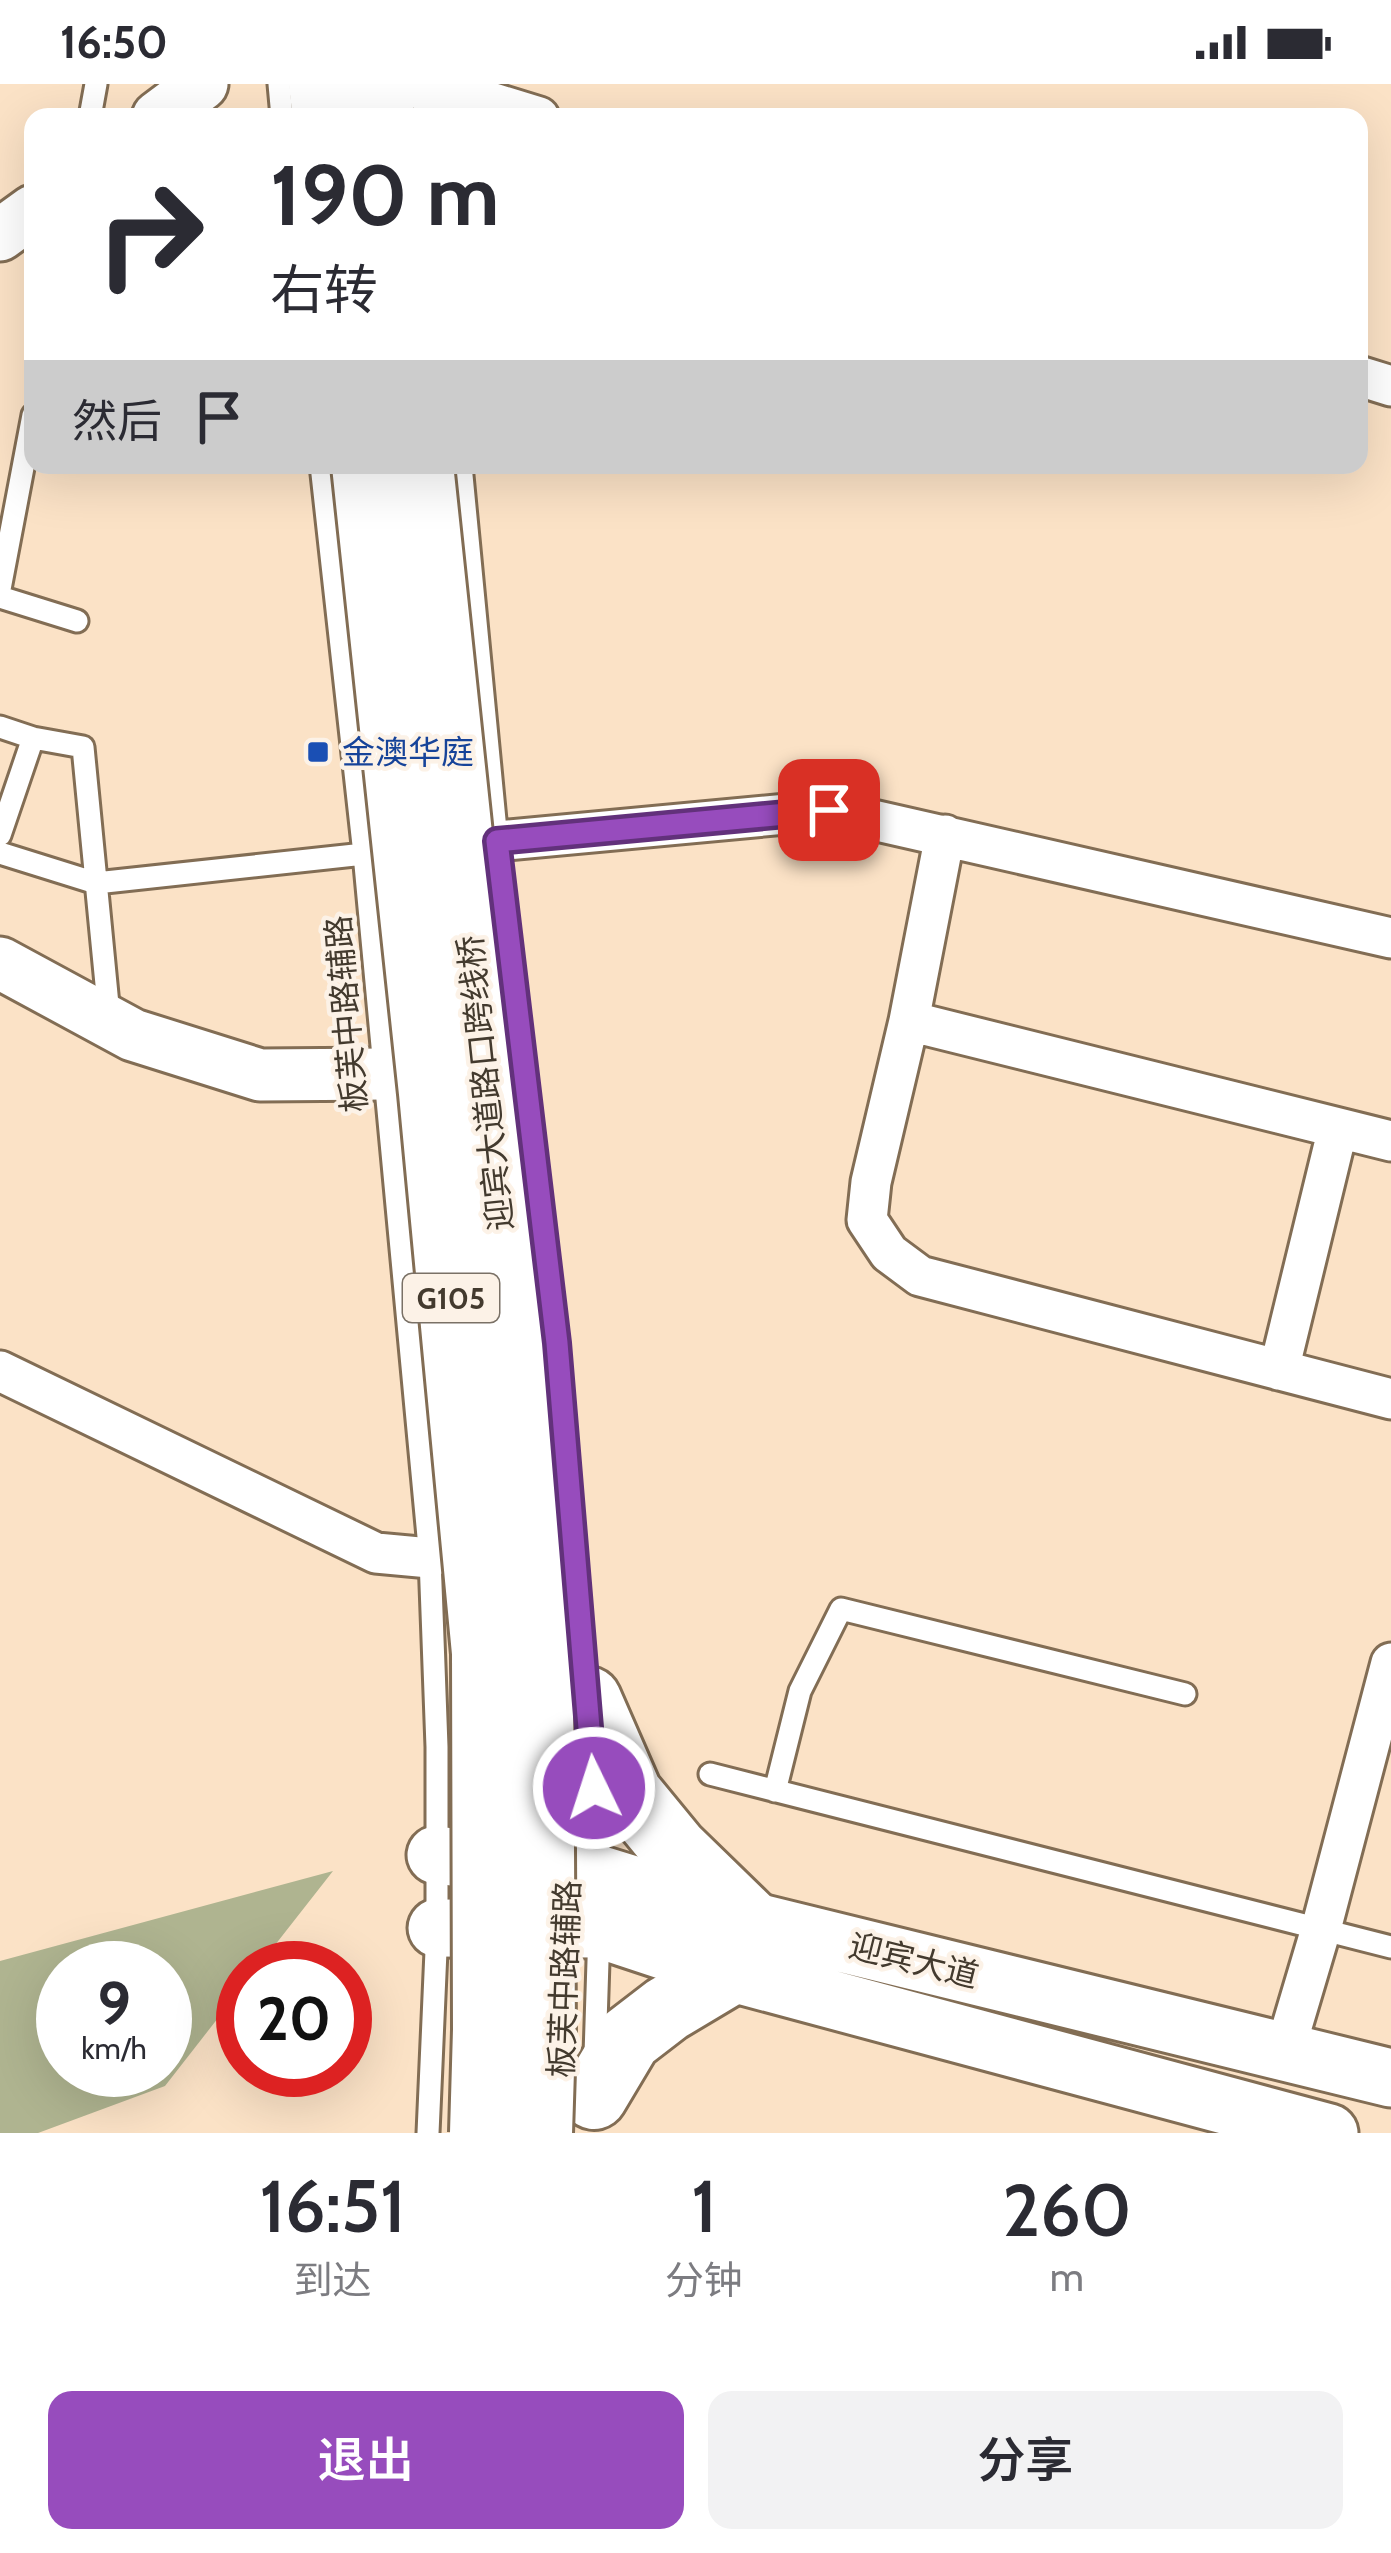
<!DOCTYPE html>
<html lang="zh">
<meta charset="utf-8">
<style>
:root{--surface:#fff;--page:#f2f2f3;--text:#2b2b33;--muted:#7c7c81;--accent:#974cbd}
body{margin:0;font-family:Cabin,"Noto Sans SC",sans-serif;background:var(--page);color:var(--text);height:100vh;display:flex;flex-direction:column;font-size:45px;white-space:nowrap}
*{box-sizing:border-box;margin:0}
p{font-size:39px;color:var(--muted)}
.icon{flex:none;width:66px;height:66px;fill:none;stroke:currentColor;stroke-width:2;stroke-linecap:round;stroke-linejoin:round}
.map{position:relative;height:2049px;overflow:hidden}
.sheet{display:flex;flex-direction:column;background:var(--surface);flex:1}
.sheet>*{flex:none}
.hud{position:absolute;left:24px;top:24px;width:1344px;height:366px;border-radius:24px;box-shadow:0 12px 48px #0002;background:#fff;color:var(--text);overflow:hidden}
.speed{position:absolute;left:36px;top:1857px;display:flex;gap:24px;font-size:60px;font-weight:700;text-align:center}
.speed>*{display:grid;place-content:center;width:156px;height:156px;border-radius:50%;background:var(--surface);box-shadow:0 12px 48px #0002;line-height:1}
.speed small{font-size:30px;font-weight:400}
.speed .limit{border:18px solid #d22;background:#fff;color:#111}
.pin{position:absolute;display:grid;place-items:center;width:102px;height:102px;color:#fff;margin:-51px;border-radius:24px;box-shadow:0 6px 18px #0006}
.me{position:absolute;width:132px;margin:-66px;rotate:356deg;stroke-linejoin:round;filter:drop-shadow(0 0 9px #0008)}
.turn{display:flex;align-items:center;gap:42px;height:252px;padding:0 48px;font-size:54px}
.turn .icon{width:156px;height:156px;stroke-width:2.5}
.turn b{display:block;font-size:84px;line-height:102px}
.then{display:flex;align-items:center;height:114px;padding:0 48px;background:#0003;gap:24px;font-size:45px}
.eta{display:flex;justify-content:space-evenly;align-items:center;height:204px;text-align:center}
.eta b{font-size:72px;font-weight:600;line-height:84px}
.button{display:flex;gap:24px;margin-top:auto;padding:24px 48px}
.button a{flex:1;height:138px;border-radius:24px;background:var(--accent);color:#fff;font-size:48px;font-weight:600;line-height:138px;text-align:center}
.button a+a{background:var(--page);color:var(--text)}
.status{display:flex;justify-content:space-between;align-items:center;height:84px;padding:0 60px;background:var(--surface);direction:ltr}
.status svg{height:33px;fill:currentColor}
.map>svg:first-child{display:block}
.forest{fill:#afb490;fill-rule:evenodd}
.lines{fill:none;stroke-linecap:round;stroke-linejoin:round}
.service-casing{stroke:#826d54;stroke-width:27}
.minor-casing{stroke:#826d54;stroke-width:45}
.tertiary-casing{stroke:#826d54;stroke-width:57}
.secondary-casing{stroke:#826d54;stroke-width:63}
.trunk-casing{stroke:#826d54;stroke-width:72}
.service{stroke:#fff;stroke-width:21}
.minor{stroke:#fff;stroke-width:39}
.tertiary{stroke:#fff;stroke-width:51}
.secondary{stroke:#fff;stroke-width:57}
.trunk{stroke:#fff;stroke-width:66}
.trunk-bridge-casing{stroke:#826d54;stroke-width:72;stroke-linecap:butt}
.trunk-bridge{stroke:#fff;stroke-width:66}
.route-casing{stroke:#62317b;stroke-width:30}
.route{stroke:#974cbd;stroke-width:21}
.transit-dot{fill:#1a4fb4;stroke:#fcf2e7;stroke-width:4.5}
.labels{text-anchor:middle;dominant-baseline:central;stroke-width:9;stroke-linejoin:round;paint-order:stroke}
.shield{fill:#fcf2e7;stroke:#7a7166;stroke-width:3}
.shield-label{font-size:30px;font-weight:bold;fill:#433a2e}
.transit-label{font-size:33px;fill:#164399;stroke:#fcf2e7;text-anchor:start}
.street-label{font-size:33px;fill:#433a2e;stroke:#fcf2e7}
</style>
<div class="status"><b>16:50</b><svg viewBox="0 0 49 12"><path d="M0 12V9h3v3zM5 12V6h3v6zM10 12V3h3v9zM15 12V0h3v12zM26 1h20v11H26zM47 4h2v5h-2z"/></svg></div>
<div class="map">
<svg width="1391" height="2049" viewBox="0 0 1391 2049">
<rect width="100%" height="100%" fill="#fbe2c6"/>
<!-- forest -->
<path class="forest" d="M333,1787L257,1884H243V1902L165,2002L38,2049H0V1877ZM63,1884H165V1986H63Z"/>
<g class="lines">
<!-- service casing -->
<g class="service-casing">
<path id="service" d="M279,0L282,33
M90,33L96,0
M321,381L364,770L430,1474L437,1663V1844L428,2049
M461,381L497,757L557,1259L587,1611
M0,505L33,331
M0,513L77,537
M0,643L33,654L83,663L109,931
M0,751L33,654
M0,769L96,799L364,770
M593,1690L601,1791
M710,1690L1391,1863
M775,1707L800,1607L841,1525L1185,1610
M595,1971L599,1846"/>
</g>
<!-- minor casing -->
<g class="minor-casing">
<path id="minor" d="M426,9H461L539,33
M1359,292L1391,302
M945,751L909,937L871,1098L867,1136L889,1169L920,1192L1391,1315
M497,757L829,726L1391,854
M909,937L1391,1057
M1279,1286L1338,1044
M0,1287L376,1469L430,1474
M1285,1966L1321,1845L1391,1579"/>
</g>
<!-- tertiary casing -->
<g class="tertiary-casing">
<path id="tertiary" d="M158,33L202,0
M0,151L33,127
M0,879L133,951L260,991L385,990"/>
</g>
<!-- secondary casing -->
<g class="secondary-casing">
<path id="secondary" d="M436,1771L601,1791L747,1836L1391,1994
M437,1844L599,1845L729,1888L1329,2049"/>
</g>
<!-- trunk casing -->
<g class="trunk-casing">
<path id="trunk" d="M322,0L326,33
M377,0L381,33
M588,1616L629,1710L675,1766L747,1836
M594,2012L628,1955L667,1925L729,1888"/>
</g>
<!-- service -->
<use href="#service" class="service"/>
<!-- minor -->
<use href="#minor" class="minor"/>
<!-- tertiary -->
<use href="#tertiary" class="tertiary"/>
<!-- secondary -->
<use href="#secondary" class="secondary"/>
<!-- trunk -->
<use href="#trunk" class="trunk"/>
<!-- trunk-bridge casing -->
<g class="trunk-bridge-casing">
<path id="trunk-bridge" d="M365,381L432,1009L485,1569L486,1946L483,2049
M420,381L487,1016L540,1576L542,1954L539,2049"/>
</g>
<!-- trunk-bridge -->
<use href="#trunk-bridge" class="trunk-bridge"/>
</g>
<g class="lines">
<!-- route casing -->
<g class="route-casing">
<path id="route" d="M594,1704L557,1259L497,757L829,726"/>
</g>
<!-- route -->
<use href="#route" class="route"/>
</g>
<!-- markers -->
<rect class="transit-dot" x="306" y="656" width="24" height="24" rx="6"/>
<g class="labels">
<!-- shield labels -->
<rect class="shield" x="403" y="1190" width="96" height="48" rx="9"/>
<g class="shield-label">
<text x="451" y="1214">G105</text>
</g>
<!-- transit labels -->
<g class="transit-label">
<text x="342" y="668">金澳华庭</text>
</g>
<!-- street labels -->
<g class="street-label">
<text transform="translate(346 930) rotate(-95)">板芙中路辅路</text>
<text transform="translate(485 999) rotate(-96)">迎宾大道路口跨线桥</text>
<text transform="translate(914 1876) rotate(14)">迎宾大道</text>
<text transform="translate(564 1895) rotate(-88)">板芙中路辅路</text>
</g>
</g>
</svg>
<div class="speed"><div>9<small>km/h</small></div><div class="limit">20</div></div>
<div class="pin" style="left:829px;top:726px;background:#d93025"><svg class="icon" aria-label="arrive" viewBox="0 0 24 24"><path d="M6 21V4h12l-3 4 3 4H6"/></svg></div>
<svg class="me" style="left:594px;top:1704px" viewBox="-20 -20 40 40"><circle r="17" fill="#974cbd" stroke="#fff" stroke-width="3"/><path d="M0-11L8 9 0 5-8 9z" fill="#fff"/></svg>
<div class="hud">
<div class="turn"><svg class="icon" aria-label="right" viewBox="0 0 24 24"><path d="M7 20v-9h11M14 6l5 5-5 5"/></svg><div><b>190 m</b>右转</div></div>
<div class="then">然后<svg class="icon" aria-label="arrive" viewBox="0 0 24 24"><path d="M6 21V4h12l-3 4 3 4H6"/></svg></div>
</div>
</div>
<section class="sheet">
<div class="eta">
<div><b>16:51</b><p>到达</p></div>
<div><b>1</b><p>分钟</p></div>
<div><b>260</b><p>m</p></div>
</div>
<div class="button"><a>退出</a><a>分享</a></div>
</section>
